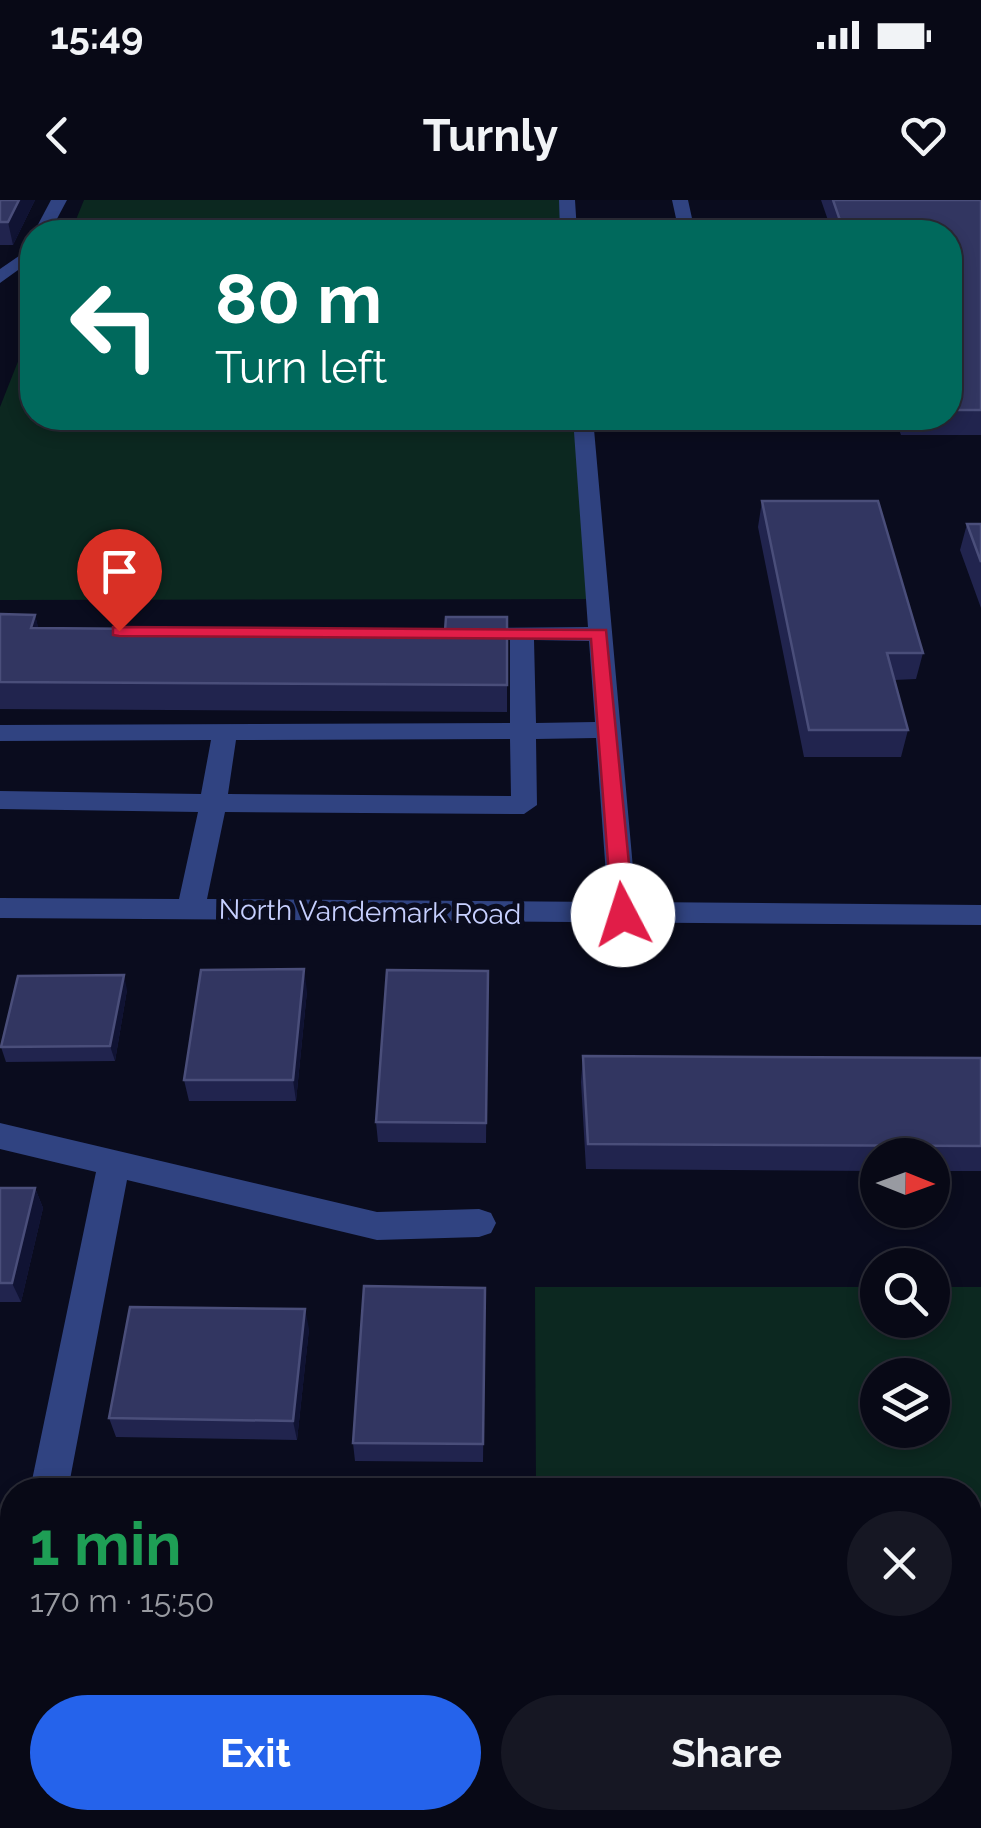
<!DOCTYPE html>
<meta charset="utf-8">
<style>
:root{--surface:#080916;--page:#161723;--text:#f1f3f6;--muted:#989aa1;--line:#292a35;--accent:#2563eb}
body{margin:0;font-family:Raleway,sans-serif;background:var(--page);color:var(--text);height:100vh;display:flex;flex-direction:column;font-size:38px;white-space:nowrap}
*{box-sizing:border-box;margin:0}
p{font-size:32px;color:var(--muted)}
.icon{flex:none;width:55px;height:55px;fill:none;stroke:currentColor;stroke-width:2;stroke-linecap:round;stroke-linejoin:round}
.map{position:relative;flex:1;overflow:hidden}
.drawer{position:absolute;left:0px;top:1278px;width:982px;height:352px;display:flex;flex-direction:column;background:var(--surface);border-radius:40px 40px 0 0;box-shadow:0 5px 15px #0003,0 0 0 2px var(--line)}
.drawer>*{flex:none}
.top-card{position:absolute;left:20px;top:20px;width:942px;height:210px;border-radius:40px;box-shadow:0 5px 15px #0003,0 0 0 2px var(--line);background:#00695c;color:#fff;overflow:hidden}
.needle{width:65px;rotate:91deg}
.controls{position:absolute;left:860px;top:938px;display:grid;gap:20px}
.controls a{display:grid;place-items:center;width:90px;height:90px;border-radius:50%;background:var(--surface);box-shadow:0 5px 15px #0003,0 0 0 2px var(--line);font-size:50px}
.pin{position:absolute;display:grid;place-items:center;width:85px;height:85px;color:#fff;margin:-102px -42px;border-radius:50% 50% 50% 0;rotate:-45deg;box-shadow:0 0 10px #0007}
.pin .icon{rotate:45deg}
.me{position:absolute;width:110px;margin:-55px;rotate:355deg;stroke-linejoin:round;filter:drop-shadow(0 0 8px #0008)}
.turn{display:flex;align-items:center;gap:35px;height:210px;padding:0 30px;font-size:45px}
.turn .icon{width:130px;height:130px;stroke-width:2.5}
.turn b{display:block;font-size:70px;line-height:85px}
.round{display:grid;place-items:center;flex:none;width:105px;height:105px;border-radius:52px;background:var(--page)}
.headline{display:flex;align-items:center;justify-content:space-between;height:170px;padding:0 30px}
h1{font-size:60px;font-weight:700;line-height:75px;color:#1e9e55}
.primary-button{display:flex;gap:20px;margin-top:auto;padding:20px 30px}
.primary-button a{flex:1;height:115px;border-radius:60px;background:var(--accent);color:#fff;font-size:40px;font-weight:700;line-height:115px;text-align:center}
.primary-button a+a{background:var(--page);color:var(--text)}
.status{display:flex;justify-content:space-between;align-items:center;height:70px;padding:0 50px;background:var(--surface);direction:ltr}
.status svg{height:28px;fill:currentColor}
header{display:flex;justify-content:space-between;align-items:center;height:130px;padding:0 30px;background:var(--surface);font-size:45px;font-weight:700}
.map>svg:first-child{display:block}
.green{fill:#0c2820;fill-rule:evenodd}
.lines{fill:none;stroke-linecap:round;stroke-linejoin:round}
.minor{fill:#304381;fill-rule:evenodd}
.wall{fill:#21244e}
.shaded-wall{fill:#101333}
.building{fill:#323661;stroke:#4a4e7a;stroke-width:2.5}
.route{fill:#e11d48;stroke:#92132f;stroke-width:2.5}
.labels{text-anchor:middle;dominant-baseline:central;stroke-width:10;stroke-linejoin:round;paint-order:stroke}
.street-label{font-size:28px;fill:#c7d0ff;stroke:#0a0c1e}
</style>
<div class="status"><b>15:49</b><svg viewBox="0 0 49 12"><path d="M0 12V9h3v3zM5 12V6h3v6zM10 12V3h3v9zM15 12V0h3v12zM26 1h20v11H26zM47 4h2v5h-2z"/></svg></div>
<header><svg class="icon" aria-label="back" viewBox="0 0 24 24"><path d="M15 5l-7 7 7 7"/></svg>Turnly<svg class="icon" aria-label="heart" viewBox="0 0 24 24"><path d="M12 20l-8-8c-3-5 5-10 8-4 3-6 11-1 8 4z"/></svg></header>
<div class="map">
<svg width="981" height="1628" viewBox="0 0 981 1628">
<rect width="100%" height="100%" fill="#0a0c1e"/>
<!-- green -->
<path class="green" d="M84,0H567L569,32H71Z
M32,126V218H583L597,399L0,400V207Z
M535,1087H877L878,1120H932L933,1087H981V1628H538V1618H970V1290H536ZM878,1175H932V1230H878Z"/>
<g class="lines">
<!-- minor -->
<path class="minor" d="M51,0H67L50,32H34Z
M559,0H575L577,32H560Z
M672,0H688L695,32H679Z
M32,47V60L0,83V69Z
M573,218H593L636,702L981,705V725L0,718V698L179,699L198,612L0,609V591L201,594L211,540L0,541V525L510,523V440L495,438V428L588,427ZM534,440L589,441L595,522L536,523ZM596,538L608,702L207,699L225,612L524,614L537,605L536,539ZM510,539L511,596L228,594L236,540Z
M0,923L377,1012L479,1009L491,1013L496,1023L491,1033L479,1037L377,1040L127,980L68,1290H30L96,972L0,949Z
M0,1331H12V1369H0Z
M12,1455V1554L0,1559V1460Z
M135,1618H210L205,1628H130Z"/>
</g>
<!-- wall -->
<path class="wall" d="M0,0H35L13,45H0Z
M821,0H981V235H901L895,218H950V32H832Z
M762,301L923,453L916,479L894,480L908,530L901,557H804L758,327Z
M967,324H981V408L960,350Z
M0,414L35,415L38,428L445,431L507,417V512L0,509Z
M488,771L486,943L378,942L376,922Z
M127,790L115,861L6,862L1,847Z
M307,791L296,901H189L184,880Z
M583,856L981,858V971H932V955H878V971L586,969L581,882Z
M0,988H35L43,1008L21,1102H0Z
M485,1088L483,1262L355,1261L353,1243Z
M309,1129L297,1240L116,1237L109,1218Z"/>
<!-- shaded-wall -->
<path class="shaded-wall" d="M19,0H35L13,45L8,22Z
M35,415L42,441L31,428Z
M304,769L307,791L296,901L293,880Z
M124,775L127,790L115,861L110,846Z
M35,988L43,1008L21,1102L12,1083Z
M305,1109L309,1129L297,1240L293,1221Z"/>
<!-- building -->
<path class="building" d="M0,0H19L8,22H0Z
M833,0H981V210H950V32H844Z
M762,301H878L923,453H887L908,530H809Z
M967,324H981V362Z
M0,414L35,415L31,428L445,431L446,417H507V485L0,482Z
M304,769L293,880H184L201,770Z
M387,770L488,771L486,923L376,922Z
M124,775L110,846L1,847L18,776Z
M583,856L981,858V946L588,944Z
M0,988H35L12,1083H0Z
M364,1086L485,1088L483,1244L353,1243Z
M130,1107L305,1109L293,1221L109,1218Z
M92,1284H227V1290H91Z"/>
<!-- route -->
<path class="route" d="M113,427L606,430L634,715L623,723L612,715L591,439L119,436L113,435Z"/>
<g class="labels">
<!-- street labels -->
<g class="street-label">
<text transform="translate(370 712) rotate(1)">North Vandemark Road</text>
</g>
</g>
</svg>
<div class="controls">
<a><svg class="needle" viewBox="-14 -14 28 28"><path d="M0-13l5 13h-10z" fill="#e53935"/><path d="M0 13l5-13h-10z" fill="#989aa1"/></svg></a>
<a><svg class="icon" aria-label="search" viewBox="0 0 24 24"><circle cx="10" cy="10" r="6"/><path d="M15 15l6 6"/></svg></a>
<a><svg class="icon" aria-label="layers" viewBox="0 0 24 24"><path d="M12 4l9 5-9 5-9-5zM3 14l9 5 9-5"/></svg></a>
</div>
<div class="pin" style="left:119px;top:431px;background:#d93025"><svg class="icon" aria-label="arrive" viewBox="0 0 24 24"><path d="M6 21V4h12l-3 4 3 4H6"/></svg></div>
<svg class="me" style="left:623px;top:715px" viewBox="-20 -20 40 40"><circle r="19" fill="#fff"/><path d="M0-13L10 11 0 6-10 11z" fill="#e11d48"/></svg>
<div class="top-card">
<div class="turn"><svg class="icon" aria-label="left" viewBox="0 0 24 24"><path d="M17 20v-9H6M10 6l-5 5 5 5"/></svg><div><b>80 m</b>Turn left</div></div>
</div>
<section class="drawer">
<div class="headline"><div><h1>1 min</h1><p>170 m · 15:50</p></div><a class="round"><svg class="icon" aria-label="close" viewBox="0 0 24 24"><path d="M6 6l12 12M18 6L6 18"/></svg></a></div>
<div class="primary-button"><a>Exit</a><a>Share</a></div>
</section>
</div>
